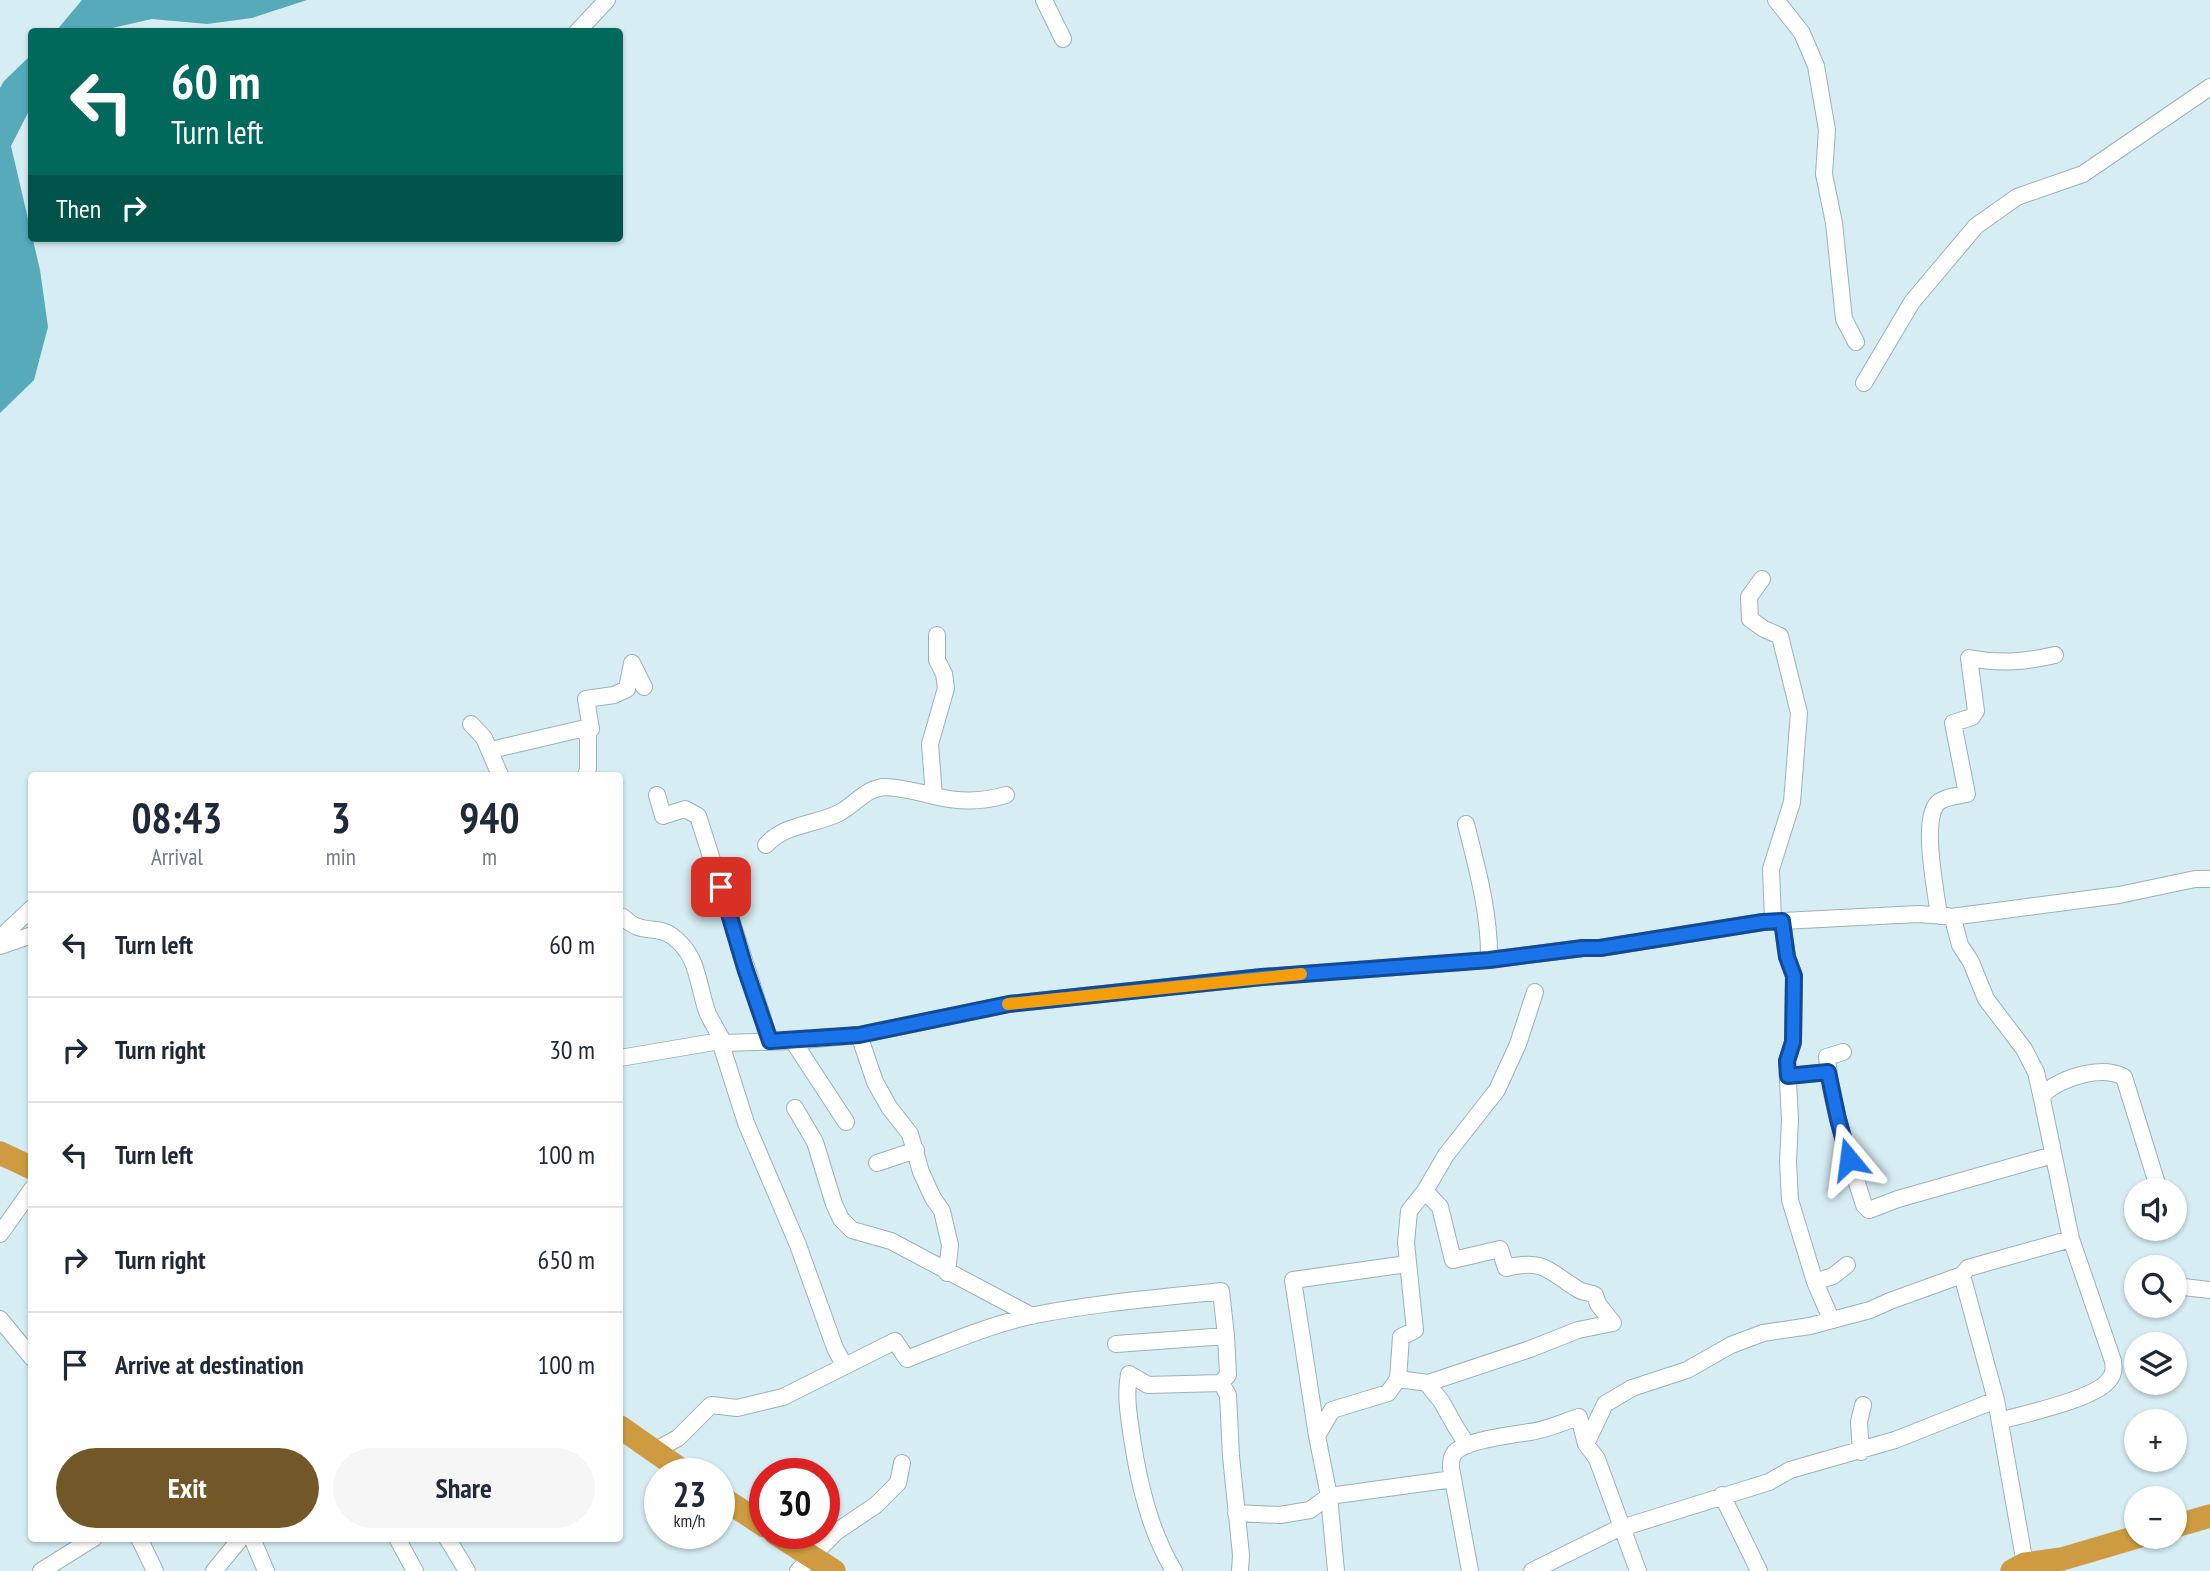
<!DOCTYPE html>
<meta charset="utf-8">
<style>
:root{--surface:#fff;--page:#f6f6f7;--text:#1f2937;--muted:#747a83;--line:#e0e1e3;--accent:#725729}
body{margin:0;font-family:"PT Sans Narrow",sans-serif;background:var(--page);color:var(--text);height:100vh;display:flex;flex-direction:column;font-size:26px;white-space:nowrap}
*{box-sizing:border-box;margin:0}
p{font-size:23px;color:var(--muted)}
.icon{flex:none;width:38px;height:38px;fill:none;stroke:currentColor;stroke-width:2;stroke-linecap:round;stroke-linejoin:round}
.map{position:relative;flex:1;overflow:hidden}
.details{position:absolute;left:28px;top:772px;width:595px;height:770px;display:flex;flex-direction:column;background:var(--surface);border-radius:7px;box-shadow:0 2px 5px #0004}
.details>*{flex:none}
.banner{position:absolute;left:28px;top:28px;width:595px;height:214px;border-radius:7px;box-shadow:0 2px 5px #0004;background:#00695c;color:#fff;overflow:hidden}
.controls{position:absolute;left:2124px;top:1178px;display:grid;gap:14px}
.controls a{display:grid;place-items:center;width:63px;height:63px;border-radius:50%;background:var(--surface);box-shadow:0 2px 5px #0004;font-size:35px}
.speed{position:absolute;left:644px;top:1458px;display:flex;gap:14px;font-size:35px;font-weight:700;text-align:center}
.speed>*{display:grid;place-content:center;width:91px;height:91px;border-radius:50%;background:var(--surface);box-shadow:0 2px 5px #0004;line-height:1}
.speed small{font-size:18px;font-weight:400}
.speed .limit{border:10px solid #d22;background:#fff;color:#111}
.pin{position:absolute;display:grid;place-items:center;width:60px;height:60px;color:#fff;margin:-30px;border-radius:14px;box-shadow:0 4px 10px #0006}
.me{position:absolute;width:77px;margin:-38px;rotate:344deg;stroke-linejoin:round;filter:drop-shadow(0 0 5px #0008)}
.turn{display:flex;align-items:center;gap:24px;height:147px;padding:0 28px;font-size:32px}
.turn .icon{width:91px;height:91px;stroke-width:2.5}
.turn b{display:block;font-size:49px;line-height:60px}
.then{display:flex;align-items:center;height:66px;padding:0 28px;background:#0003;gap:14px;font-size:26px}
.eta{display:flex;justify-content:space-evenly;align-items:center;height:119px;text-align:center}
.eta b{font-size:42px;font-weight:800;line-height:49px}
.button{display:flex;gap:14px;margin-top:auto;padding:14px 28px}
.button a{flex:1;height:80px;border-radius:42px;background:var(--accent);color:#fff;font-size:28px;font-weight:800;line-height:80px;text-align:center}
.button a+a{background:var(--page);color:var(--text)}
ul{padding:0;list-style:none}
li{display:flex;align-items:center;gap:21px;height:105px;padding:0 28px;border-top:2px solid var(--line)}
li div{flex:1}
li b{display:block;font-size:26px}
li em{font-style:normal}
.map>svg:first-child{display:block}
.water{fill:#56aaba}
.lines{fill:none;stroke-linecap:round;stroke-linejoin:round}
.minor-casing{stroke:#9bb2b7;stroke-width:18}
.highway-casing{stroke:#cecfd0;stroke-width:24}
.minor{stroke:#fff;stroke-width:16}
.highway{stroke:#ce9b40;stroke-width:23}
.route-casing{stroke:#114b97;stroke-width:18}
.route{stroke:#1a73e8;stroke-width:12}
.slow{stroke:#f59e0b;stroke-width:12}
</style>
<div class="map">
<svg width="2210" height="1571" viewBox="0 0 2210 1571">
<rect width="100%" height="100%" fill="#d6edf3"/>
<!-- water -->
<path class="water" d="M82,0H307L252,18L207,24L152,19L112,28L108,31H56Z
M31,55V107L11,146L40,270L48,327L34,380L0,413V88L4,81Z"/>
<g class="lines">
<!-- minor casing -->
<g class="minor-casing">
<path id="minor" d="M1044,0L1063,39
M1776,0L1802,33L1816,66L1827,130L1824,174L1834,223L1844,319L1856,342
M577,32L607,0
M1864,383L1912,302L1976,226L2017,197L2083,174L2210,87
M1762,579L1749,597L1750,619L1764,629L1780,636L1799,713L1792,802L1771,869L1773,921
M937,635V660L944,674L946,688L930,744L934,796C958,802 983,802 1006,795
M471,724L484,738L500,775
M587,731L586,734L591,729L586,699L614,695L627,689L632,663L644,687
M491,750L581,729L588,730V769L586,775
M657,795L663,816L685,809L698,816L770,1041
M1466,824C1477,868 1490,914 1489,960
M766,845C784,824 815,825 839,813C855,805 866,787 886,787C901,788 919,792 934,796
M1939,916C1936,891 1922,825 1936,805C1941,797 1958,796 1967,794L1953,723L1972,717L1976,711L1969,658C1999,664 2025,662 2055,655
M620,917H623C642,936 656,924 672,936C700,956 697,986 708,1014C713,1024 719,1034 724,1043
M1951,917L2119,895L2195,879H2210
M1782,921L1787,957L1794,976L1793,1042L1787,1061L1790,1120L1788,1161L1790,1200L1815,1282L1833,1276L1847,1265
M0,938L32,908
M0,946L32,935
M859,1035L875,1082L889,1107L910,1134L921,1172L933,1198L942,1211L950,1245L947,1273
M720,1041L746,1123L798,1245L835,1348L844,1365
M793,1041L846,1122
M1843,1052L1827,1057C1831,1108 1849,1157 1864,1205L1869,1210L1898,1199L2053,1155
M620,1058L720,1041L724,1043L793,1041L859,1035L1009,1004L1262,977L1489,960L1583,948H1600L1763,922L1918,914L1947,916L1953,919L1960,945L1971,962L1986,999L2024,1049L2036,1072L2042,1099
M1788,1076L1828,1072
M795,1108L815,1142L834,1204L841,1219L852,1230L891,1241L1032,1316
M877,1163L916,1150
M1425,1191L1440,1207L1453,1260L1500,1249L1506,1268C1545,1258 1549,1272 1579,1290C1584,1293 1590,1292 1595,1295L1598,1304L1613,1323L1578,1330L1530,1349L1428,1383
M0,1234L32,1189
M1815,1282L1831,1319
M2175,1286L2210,1290
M0,1319L32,1358
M1116,1344L1226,1336L1228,1375L1221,1383
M1398,1379L1428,1383C1432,1393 1440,1397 1444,1406C1452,1420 1458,1433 1468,1445
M2000,1421C2024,1414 2094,1399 2108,1381C2114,1375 2114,1369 2113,1361L2071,1239L2042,1099L2045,1092C2065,1077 2101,1065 2124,1077L2159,1190
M1317,1436L1293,1280L1407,1264
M1586,1444L1605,1404L1632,1388L1687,1370L1731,1345L1763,1333L1810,1326L1870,1310L1890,1301L1962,1275
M654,1451L678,1438L711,1405L737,1408L783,1397L895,1341L907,1359C948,1343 991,1324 1035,1315C1096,1303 1159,1298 1221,1291L1226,1336
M1861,1452L1859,1422L1863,1405
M1722,1495L1759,1571
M1236,1513L1280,1515L1310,1510L1329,1496L1453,1479
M139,1538L155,1571
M252,1538L266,1571
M397,1538L415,1571
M447,1538L467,1571
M2025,1564L1996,1400L1962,1275L1968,1268L2071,1239
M41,1571L94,1538
M214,1571L241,1538
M798,1571L836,1532L876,1505L898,1483L902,1463
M1174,1571C1150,1531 1139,1484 1132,1438C1129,1417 1125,1396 1129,1374L1148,1385L1221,1383L1228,1395L1231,1456L1241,1555L1240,1571
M1336,1571L1329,1496L1317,1436L1332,1410L1388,1393L1398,1379L1401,1337L1415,1330L1406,1243L1409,1211L1425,1191L1446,1155L1497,1090L1518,1044L1535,992
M1470,1571L1451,1468C1451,1459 1452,1453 1459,1449C1474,1439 1512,1435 1530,1432C1546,1430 1563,1422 1579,1417L1586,1444L1597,1459L1638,1571
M1532,1571L1615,1530L1769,1482L1790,1470L1895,1440L1996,1400"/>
</g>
<!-- highway casing -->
<g class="highway-casing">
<path id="highway" d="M0,1153L32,1168
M620,1427L687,1474
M719,1496L765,1526
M2175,1526L2210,1516
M775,1533L834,1571
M2012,1571L2025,1564L2062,1559L2140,1536"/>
</g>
<!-- minor -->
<use href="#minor" class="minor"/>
<!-- highway -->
<use href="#highway" class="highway"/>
</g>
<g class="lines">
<!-- route casing -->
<g class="route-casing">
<path id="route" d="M721,887L745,968L770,1041L859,1035L1009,1004L1262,977L1489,960L1583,948H1600L1763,922L1782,921L1787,957L1794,976L1793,1042L1787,1061L1788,1076L1828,1072L1838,1119L1849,1159"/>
</g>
<!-- route -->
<use href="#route" class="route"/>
<!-- slow -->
<path class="slow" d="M1008,1004L1301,974"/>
</g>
</svg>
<div class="controls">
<a><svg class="icon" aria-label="sound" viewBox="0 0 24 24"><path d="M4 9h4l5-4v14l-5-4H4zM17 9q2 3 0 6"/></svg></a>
<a><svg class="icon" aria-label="search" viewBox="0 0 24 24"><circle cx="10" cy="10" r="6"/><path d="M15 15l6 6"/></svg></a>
<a><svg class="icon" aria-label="layers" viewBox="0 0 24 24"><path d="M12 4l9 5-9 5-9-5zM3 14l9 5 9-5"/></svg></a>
<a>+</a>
<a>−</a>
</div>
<div class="speed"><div>23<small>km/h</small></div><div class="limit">30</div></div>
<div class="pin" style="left:721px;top:887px;background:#d93025"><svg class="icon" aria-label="arrive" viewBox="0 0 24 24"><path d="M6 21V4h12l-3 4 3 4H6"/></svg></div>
<svg class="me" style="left:1849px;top:1159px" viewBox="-20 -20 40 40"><path d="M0-17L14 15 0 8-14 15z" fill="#1a73e8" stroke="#fff" stroke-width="4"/></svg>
<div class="banner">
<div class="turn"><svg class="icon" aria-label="left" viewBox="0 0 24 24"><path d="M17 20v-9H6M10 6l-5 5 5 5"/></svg><div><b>60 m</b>Turn left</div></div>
<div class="then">Then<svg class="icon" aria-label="right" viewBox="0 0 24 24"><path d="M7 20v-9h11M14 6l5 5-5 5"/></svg></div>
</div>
<section class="details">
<div class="eta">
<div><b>08:43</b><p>Arrival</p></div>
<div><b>3</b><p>min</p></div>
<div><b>940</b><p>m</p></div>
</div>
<ul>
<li><svg class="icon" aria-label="left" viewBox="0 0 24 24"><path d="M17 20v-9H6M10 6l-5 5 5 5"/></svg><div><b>Turn left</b></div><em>60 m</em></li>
<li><svg class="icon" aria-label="right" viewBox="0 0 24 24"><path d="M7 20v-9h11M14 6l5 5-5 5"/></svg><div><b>Turn right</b></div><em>30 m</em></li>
<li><svg class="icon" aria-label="left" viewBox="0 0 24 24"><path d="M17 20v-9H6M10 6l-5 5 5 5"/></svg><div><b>Turn left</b></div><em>100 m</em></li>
<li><svg class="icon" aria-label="right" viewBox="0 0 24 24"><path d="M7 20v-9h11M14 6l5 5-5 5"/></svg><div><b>Turn right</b></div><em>650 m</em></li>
<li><svg class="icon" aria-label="arrive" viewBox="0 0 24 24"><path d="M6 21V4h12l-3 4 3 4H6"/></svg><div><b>Arrive at destination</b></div><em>100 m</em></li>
</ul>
<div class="button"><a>Exit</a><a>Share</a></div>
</section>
</div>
